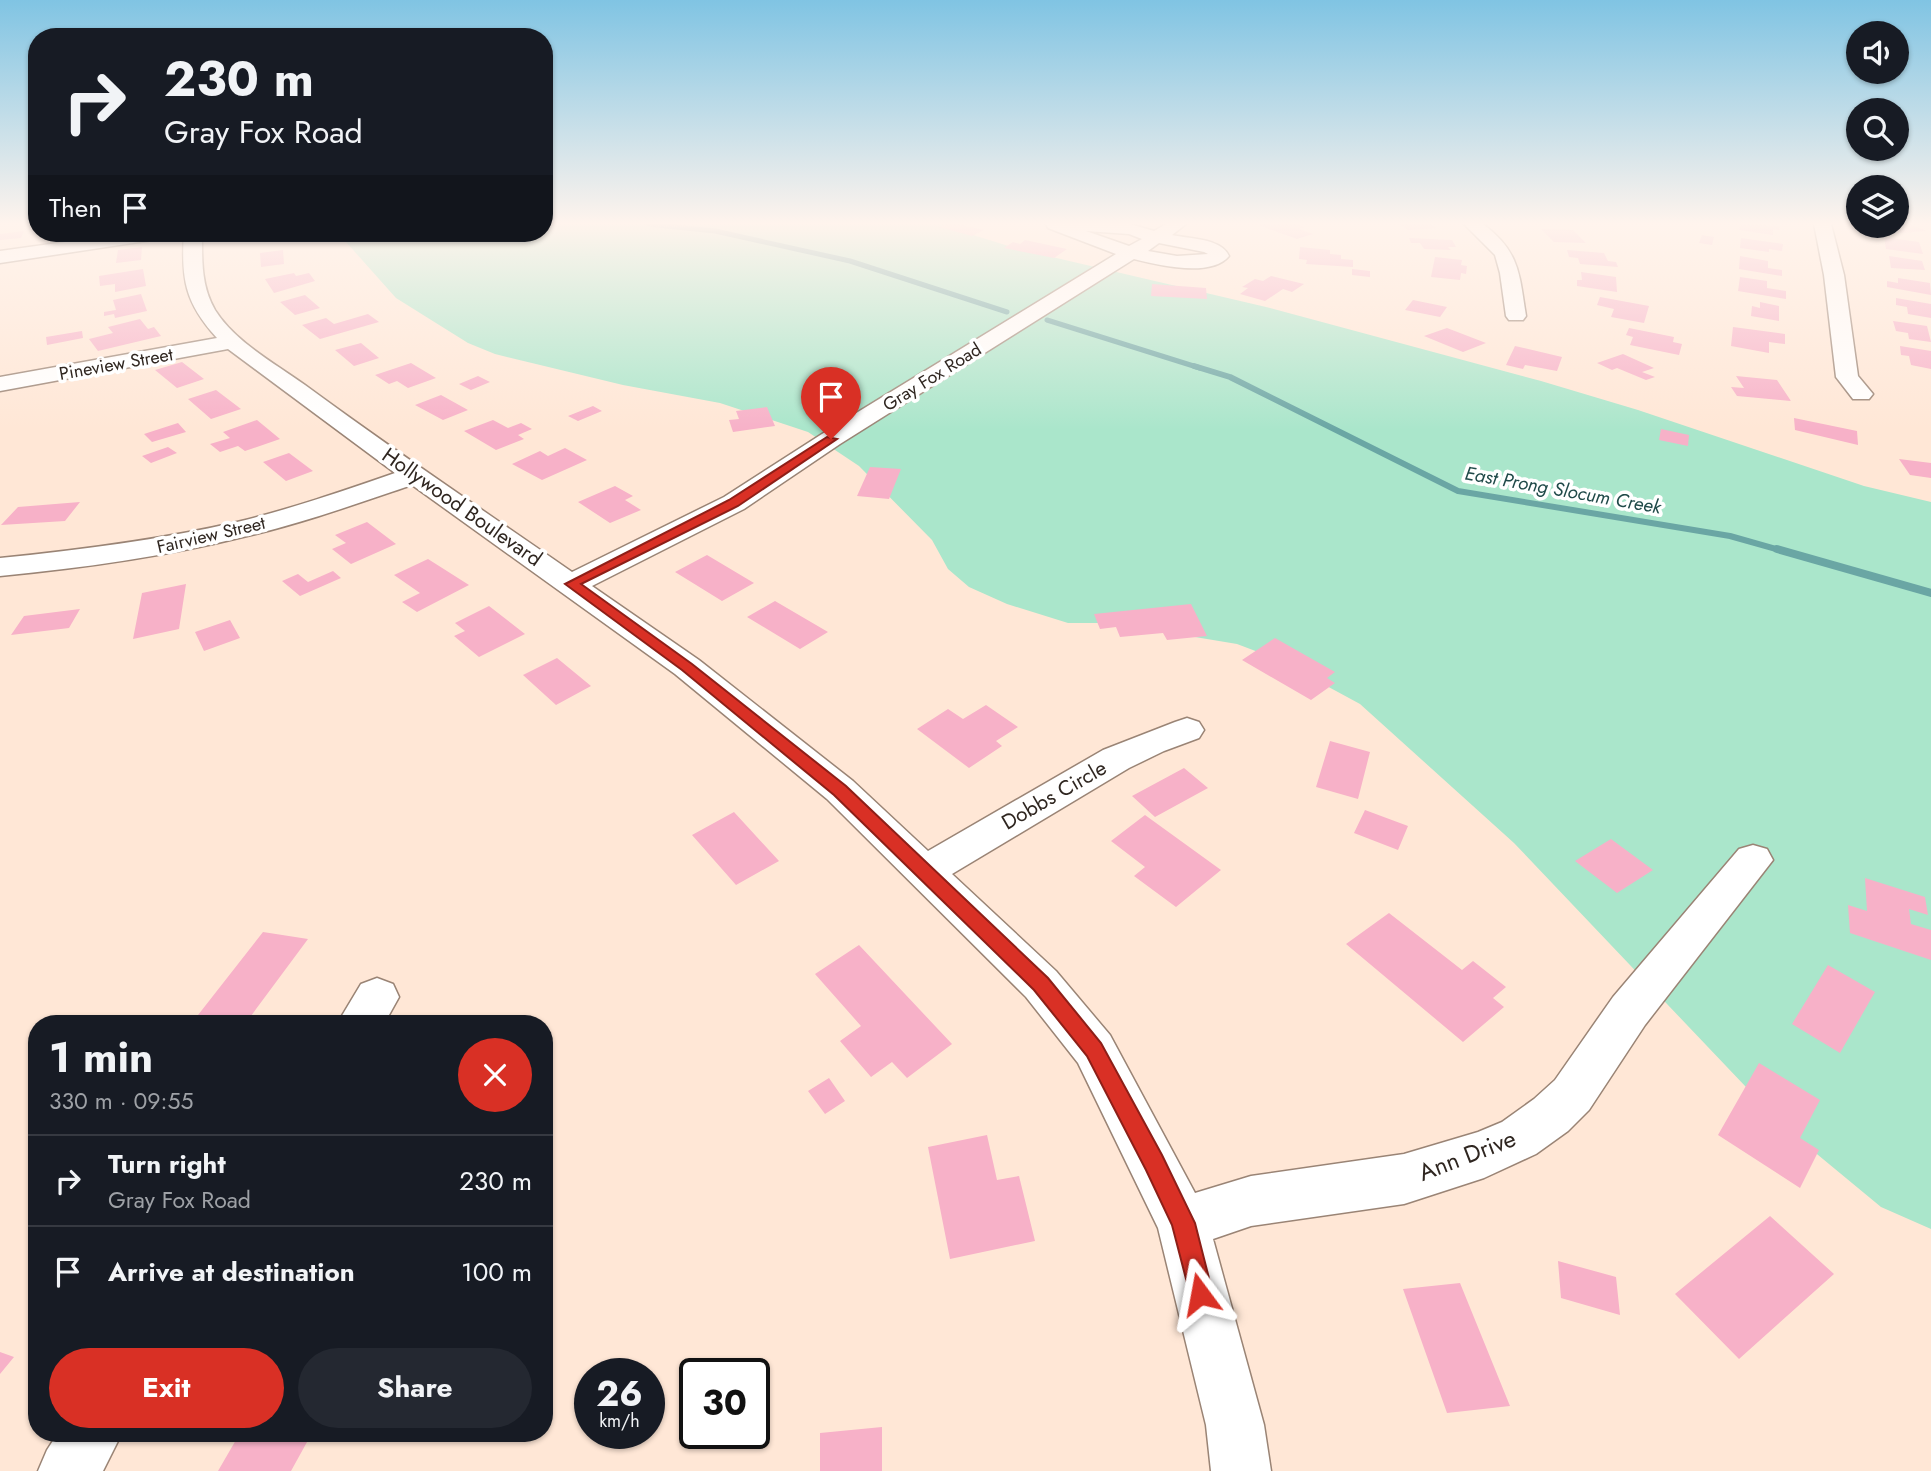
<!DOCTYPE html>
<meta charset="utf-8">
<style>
:root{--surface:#171b24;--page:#242831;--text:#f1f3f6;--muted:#9ea1a6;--line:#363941;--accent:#d93025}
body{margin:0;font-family:Jost,sans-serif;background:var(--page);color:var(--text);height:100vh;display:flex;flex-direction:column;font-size:26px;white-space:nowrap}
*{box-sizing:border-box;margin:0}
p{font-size:23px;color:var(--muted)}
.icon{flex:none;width:38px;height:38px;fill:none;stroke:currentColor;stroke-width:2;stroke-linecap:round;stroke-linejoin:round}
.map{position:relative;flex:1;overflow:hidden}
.sheet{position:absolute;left:28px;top:1015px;width:525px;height:427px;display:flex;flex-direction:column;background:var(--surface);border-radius:28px;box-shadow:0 2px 5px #0004}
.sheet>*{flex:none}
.top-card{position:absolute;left:28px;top:28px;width:525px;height:214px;border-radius:28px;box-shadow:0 2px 5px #0004;background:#171b24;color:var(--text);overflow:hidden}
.tools{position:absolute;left:1846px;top:21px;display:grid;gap:14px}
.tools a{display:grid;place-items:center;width:63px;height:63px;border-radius:50%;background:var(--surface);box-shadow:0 2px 5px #0004;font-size:35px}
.speed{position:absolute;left:574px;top:1358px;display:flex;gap:14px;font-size:35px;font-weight:700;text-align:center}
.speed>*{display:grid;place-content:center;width:91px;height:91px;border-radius:50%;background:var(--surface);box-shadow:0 2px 5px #0004;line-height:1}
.speed small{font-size:18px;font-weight:400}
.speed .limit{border:4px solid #111;border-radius:10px;background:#fff;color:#111}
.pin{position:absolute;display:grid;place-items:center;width:60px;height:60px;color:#fff;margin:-72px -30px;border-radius:50% 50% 50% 0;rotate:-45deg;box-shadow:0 0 7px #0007}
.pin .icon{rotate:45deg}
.me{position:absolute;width:77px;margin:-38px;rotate:347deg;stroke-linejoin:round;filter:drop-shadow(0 0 5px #0008)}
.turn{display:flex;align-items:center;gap:24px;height:147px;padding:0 21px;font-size:32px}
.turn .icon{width:91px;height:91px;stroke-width:2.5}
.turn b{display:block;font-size:49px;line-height:60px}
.then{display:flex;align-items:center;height:66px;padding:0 21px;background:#0003;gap:14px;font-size:26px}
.round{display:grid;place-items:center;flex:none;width:74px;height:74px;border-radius:37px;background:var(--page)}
.headline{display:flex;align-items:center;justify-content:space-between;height:119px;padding:0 21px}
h1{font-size:42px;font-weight:700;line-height:52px}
.primary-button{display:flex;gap:14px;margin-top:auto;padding:14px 21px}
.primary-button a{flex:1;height:80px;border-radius:42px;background:var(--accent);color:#fff;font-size:28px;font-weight:700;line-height:80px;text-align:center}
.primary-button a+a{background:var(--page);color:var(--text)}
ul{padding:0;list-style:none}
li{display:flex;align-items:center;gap:21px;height:91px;padding:0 21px;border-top:2px solid var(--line)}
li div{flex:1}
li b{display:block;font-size:26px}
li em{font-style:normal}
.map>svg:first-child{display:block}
.green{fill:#aae6cb}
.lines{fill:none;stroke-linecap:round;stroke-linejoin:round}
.stream-far2{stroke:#6aa6a4;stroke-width:5}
.stream-far1{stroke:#6aa6a4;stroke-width:6}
.stream{stroke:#6aa6a4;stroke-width:8}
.building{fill:#f7b1c8}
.minor-casing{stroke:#9a8475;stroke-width:3}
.minor{fill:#fff;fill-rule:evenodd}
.route{fill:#d93025;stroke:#8d1f18;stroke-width:2}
.labels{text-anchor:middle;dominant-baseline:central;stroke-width:7;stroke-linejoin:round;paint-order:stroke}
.far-street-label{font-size:18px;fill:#2f2620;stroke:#fff}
.far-water-label{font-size:19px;font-style:italic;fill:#204a49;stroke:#fff}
.street-label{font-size:21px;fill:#2f2620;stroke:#fff}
.near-street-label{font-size:24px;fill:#2f2620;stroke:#fff}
</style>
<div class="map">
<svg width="1931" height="1471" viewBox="0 0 1931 1471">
<rect width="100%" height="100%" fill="#ffe7d6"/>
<!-- green -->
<path class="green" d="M544,224H959L970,234L1018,249L1266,307L1541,381L1638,410L1864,486L1931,502V1229L1881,1207L1783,1126L1514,843L1360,704L1277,659L1237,644L1111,623H1068L1007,604L969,587L948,569L932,540L859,466L808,432L720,403L623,385L495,354L468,343L396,298L338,233H544Z"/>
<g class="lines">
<!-- stream-far2 -->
<path class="stream-far2" d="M648,224L715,231L850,261L1007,312
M1047,320L1200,368"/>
<!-- stream-far1 -->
<path class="stream-far1" d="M1194,366L1230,377L1458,491L1730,536L1783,551"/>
<!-- stream -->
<path class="stream" d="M1777,549L1931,593"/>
</g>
<!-- building -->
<path class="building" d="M947,224H958L984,230L972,236L939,227Z
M1263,224H1296L1305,227L1299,229L1313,234L1297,239L1258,225Z
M1399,224H1430L1437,228L1408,230Z
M1741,224L1780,226L1779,230L1773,229V235L1739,230Z
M1897,224H1910L1927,231L1901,233L1883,226H1897Z
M1541,229L1573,230L1586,243L1554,242Z
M24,231L21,238L0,240V234Z
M1702,235L1714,237L1712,245L1699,243Z
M1884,237L1919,242L1923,254L1886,249Z
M1409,238L1452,240L1456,247H1448L1451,250L1424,249L1420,243H1411Z
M1741,238L1783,244L1782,251L1769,249V252L1740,248Z
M1025,240L1067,249L1054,258L1004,248L1013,242L1020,244Z
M142,247L141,260L116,263L118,250Z
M1300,247L1330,250V254L1341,255V259L1353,260V267L1306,264L1307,260L1299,259Z
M283,250L284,264L261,267L260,253Z
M1567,250L1604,253L1608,261L1616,262L1618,267L1580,264L1578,258L1569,257Z
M1740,256L1768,261V268L1782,270V276L1739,269Z
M1889,256L1922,261L1925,270L1891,268Z
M1435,257L1462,260L1461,265L1467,266L1466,274L1461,273L1460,280L1431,277Z
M143,269L146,286L115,292V284L100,286L99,276Z
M1352,269L1370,271V277L1352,275Z
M1581,272L1616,277L1617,292L1577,286V280H1582Z
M294,273L296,276L309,273L315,281L274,293L265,279Z
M1271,276L1304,284L1292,292L1283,289L1265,301L1240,294L1248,288L1242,287L1255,279L1263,281Z
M1740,277L1767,281V288L1786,291V299L1738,291Z
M1898,278L1930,283L1931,295L1887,287V281L1898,283Z
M1152,284L1206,288L1207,299L1151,296Z
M141,294L147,311L115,318L114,314L104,316V312L116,310L113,300Z
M305,295L320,308L295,315L280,302Z
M1600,297L1649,306L1644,323L1611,317L1614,309L1597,305Z
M1896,298L1931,304V318L1908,314L1907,307L1896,305Z
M1413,300L1447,307L1440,317L1405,310Z
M1760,302L1779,306V321L1751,316L1752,306L1760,308Z
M368,314L379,322L320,339L302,325L326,318L334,324Z
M140,319L148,329L154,327L161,336L98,351L89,339L113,333L108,327Z
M1893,321L1927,326L1931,342L1909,339L1908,333L1896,331Z
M1733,327L1785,334V344L1769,342V353L1731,346Z
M1447,328L1486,343L1463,352L1424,336Z
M1629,328L1674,337L1673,342L1682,344L1679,355L1630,345L1633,337L1626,335Z
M82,331L83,338L47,345L46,337Z
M361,343L379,358L354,366L335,350Z
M1515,346L1562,357L1557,371L1525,365L1523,369L1506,365Z
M1900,346L1931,351V369L1911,365L1909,356L1901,355Z
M1623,354L1654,368L1642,372L1655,377L1646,380L1617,368L1612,370L1597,363Z
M182,362L204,379L177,388L155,370Z
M411,363L436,378L408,388L397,381L389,384L375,375Z
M478,376L490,382L471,390L459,384Z
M1736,376L1777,380L1791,401L1737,396L1731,387L1744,388Z
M216,390L241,409L211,419L188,399Z
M441,395L468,410L443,420L415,405Z
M593,406L602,411L578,421L568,416Z
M767,407L775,426L733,432L729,420L739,419L736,411Z
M1794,418L1857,431L1858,445L1795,430Z
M257,420L280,439L245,451L238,446L220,452L210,444L230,438L223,432Z
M493,420L508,428L521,423L532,429L518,435L524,439L496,450L464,431Z
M178,423L186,432L152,442L144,434Z
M1661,429L1689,435L1688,446L1659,440Z
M168,447L177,453L151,463L142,456Z
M565,448L587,460L542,480L512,464L540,451L548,456Z
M289,453L313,471L286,481L263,462Z
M1899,459L1931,463V478L1910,475Z
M870,467L901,469L889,499L857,496Z
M615,486L633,496L625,500L641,510L610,523L578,502Z
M80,502L65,521L1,525L18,507Z
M367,522L396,544L351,564L332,549L346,543L335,535Z
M707,555L754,583L722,601L675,572Z
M428,559L469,585L417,612L402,602L420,593L394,575Z
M333,571L341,578L300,596L282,581L298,574L308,582Z
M186,584L179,629L133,639L142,593Z
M775,601L828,632L800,649L747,617Z
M1191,604L1207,636L1167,640L1163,633L1120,637L1116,627L1100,629L1094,614Z
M489,606L525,634L479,657L454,636L465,631L455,623Z
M80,609L69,628L11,635L24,616Z
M230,620L240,638L204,651L195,632Z
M1275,638L1335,672L1327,678L1335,683L1311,700L1242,660Z
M557,658L591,686L556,705L523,675Z
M986,705L1018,727L996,741L1002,746L969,768L917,729L948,709L963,719Z
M1330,741L1370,752L1358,799L1316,787Z
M1184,768L1208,788L1155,817L1132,796Z
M1365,810L1408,826L1398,850L1354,833Z
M734,812L779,861L736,885L692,835Z
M1145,815L1221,870L1176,907L1134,876L1145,867L1111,841Z
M1611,839L1653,870L1617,893L1575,861Z
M1865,878L1925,897L1928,915L1909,909L1911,924L1931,930V960L1850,933L1848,905L1867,911Z
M1389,913L1462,970L1473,961L1506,987L1493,998L1504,1007L1463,1042L1346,944Z
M263,932L308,939L245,1024H191Z
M859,945L952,1044L907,1078L892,1062L871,1077L840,1041L861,1026L815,974Z
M1828,965L1875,992L1840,1053L1792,1024Z
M1759,1063L1820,1100L1800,1138L1819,1150L1800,1188L1718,1135Z
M829,1078L845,1101L825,1114L808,1091Z
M987,1135L997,1180L1019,1176L1035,1241L950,1259L928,1147Z
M1770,1216L1834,1274L1739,1359L1675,1294Z
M1558,1261L1616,1277L1620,1315L1561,1298Z
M1460,1283L1510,1406L1447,1413L1403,1289Z
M0,1352L14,1357L0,1374Z
M882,1427V1471H820V1433Z
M240,1433H312L291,1471H218Z"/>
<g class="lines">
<!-- minor casing -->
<g class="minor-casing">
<path id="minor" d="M1046,224H1130L1154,231L1166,224H1186L1172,235C1190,239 1221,238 1229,256C1211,278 1158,265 1134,259L840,444L744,509L592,586L699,660L853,781L928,851L1103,750L1175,722L1187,718L1199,722L1204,730L1199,738L1164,751L1129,768L952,874L1056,971L1110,1035L1195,1193L1251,1176L1404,1154L1478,1132L1502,1122L1534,1099L1555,1080L1613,997L1739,849L1753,845L1767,849L1773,860L1645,1025L1589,1110L1568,1131L1536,1154L1484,1178L1404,1204L1251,1226L1213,1239L1264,1425L1271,1471H1211L1206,1425L1158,1228L1078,1063L1026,997L827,799L675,674L412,485C356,504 300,524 243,537C163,557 82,568 0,576V558C80,550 159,540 237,522C291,509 343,491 395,473L228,349L0,391V377L217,338C185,303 181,279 184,233H202C202,260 201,286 215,310C235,342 276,364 305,385C393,450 483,510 572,572L724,497L822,434L1116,254L1048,228ZM1086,231L1129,234L1142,239L1129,246ZM1159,243L1204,252L1208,254L1177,256L1148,251Z
M1464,224H1483C1520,252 1519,273 1526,316L1523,320H1509L1506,316L1500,273L1495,255Z
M1814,224H1831L1844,275L1858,376L1873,394L1869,399H1853L1836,377L1824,275Z
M130,233H175L166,238L0,263V251Z
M377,978L393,984L399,997L384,1024H337L361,984Z
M58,1433H122L103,1471H38L47,1450Z"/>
</g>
<!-- minor -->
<use href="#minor" class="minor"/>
</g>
<!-- sky -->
<linearGradient id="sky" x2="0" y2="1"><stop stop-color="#80c4e3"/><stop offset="0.52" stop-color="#fff4ed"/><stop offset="1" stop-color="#fff4ed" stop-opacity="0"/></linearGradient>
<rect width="1931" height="430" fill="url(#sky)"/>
<!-- route -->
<path class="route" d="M827,437L837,439L738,506L581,584L692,664L846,786L1048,978L1101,1043L1162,1155L1195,1223L1213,1294L1209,1302L1200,1306L1192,1302L1172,1225L1146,1170L1087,1056L1034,990L834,795L682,670L565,584L729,500Z"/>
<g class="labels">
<!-- far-street labels -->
<g class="far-street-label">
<text transform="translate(116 364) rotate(-10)">Pineview Street</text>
<text transform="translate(932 377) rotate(-32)">Gray Fox Road</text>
<text transform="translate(211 535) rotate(-13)">Fairview Street</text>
</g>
<!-- far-water labels -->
<g class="far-water-label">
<text transform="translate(1563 490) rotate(10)">East Prong Slocum Creek</text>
</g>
<!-- street labels -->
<g class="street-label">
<text transform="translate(462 507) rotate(35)">Hollywood Boulevard</text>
<text transform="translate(1054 795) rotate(-30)">Dobbs Circle</text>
</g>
<!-- near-street labels -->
<g class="near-street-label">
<text transform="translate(1467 1155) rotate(-21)">Ann Drive</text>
</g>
</g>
</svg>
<div class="tools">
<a><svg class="icon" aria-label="sound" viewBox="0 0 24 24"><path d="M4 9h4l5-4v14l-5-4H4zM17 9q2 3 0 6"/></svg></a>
<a><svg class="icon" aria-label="search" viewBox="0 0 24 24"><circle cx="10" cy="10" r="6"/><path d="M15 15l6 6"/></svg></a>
<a><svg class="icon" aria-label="layers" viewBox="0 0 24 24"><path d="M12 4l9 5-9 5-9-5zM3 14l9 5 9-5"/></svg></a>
</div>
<div class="speed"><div>26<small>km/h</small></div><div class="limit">30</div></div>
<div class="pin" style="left:831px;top:439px;background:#d93025"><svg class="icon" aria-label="arrive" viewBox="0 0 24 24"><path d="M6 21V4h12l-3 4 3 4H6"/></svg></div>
<svg class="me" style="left:1200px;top:1294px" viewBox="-20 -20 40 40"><path d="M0-17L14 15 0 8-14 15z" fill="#d93025" stroke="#fff" stroke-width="4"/></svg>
<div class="top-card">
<div class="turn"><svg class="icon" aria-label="right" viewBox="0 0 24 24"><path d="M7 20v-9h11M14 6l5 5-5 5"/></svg><div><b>230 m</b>Gray Fox Road</div></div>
<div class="then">Then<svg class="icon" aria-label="arrive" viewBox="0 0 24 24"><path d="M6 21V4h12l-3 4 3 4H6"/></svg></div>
</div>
<section class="sheet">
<div class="headline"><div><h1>1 min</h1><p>330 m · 09:55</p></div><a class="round" style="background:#d93025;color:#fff"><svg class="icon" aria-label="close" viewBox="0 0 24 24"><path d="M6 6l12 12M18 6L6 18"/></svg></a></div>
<ul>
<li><svg class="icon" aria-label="right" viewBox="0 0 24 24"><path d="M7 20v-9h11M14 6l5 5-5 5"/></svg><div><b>Turn right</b><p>Gray Fox Road</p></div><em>230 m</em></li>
<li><svg class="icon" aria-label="arrive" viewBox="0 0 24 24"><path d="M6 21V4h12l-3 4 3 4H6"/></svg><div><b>Arrive at destination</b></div><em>100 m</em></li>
</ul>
<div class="primary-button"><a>Exit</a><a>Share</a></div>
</section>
</div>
